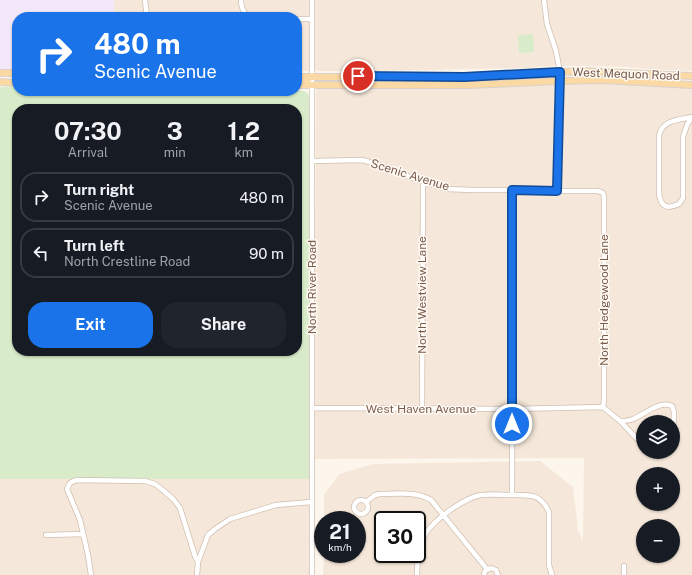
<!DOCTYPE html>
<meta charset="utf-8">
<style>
:root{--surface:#171b24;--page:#20242c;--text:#f1f3f6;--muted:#9ea1a6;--line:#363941;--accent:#1a73e8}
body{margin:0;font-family:"Public Sans",sans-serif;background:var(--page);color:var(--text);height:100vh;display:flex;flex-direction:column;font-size:15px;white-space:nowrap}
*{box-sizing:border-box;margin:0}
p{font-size:13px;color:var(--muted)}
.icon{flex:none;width:22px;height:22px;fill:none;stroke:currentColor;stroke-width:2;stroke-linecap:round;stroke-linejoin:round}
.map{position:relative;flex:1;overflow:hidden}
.panel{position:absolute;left:12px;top:104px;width:290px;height:252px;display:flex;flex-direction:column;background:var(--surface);border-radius:16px;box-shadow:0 1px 3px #0004}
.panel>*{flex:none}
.top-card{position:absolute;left:12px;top:12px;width:290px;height:84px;border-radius:16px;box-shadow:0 1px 3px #0004;background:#1a73e8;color:#fff;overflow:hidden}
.buttons{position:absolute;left:636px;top:415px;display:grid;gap:8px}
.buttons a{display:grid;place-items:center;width:44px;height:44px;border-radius:50%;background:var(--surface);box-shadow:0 1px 3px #0004;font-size:20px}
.speed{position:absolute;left:314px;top:511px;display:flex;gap:8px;font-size:20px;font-weight:700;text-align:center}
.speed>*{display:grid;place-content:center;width:52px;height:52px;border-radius:50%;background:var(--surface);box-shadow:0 1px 3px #0004;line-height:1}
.speed small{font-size:10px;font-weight:400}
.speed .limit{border:2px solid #111;border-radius:6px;background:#fff;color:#111}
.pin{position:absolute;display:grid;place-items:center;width:34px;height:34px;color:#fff;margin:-17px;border:2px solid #fff;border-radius:50%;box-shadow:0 1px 4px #0007}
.me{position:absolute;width:44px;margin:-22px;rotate:0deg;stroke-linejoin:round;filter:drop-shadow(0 0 3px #0008)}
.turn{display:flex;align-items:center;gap:14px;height:84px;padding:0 16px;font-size:18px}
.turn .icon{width:52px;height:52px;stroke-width:2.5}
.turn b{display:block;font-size:28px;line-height:34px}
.eta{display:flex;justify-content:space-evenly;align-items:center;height:68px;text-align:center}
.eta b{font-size:24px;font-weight:700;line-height:28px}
.primary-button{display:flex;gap:8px;margin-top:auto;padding:8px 16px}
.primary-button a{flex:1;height:46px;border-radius:16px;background:var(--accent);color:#fff;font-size:16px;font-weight:700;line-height:46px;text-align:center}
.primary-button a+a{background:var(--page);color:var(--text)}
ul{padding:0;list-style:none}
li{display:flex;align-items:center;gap:12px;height:50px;margin:0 8px 6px;padding:0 8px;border:2px solid var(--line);border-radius:16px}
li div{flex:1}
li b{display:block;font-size:15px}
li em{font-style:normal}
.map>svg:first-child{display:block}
.residential{fill:#f5e8da;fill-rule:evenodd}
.education{fill:#f3e8fa}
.green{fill:#d8ecc9;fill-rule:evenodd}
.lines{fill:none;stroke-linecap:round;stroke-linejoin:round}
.minor-casing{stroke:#d1beb0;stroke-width:6}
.major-casing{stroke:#dad1cd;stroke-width:8}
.minor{stroke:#fff;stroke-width:4.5}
.major{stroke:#fbd9a5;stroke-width:6}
.route-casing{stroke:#114b97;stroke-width:10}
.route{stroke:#1a73e8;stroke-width:7}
.labels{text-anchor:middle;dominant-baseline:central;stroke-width:3;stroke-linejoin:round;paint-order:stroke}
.street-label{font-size:12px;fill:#7a5c4d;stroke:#fffaf3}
</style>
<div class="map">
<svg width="692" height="575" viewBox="0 0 692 575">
<rect width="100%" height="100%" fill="#fdf6ec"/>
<!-- residential -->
<path class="residential" d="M114,0H311L309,23L310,68L308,71H297V17H114Z
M314,0H692V71L648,69L626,67L591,66H553L527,68L379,71H318L315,70V68Z
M600,83H634L692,88V575H323L324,554H357V520H324V495L339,474L373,464L540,461L573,487L578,530L583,541L584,458L314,459L316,91L317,89L320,88ZM643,422H673V452H643ZM643,474H673V504H643ZM383,520H417V554H383ZM643,526H673V556H643Z
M0,479H309V575H0Z"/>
<!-- education -->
<path class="education" d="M0,0H114V17H17V69H0Z"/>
<!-- green -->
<path class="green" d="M533,34L534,52L519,53L518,35Z
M0,87H17V91L297,90L304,91L308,93L310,103V131L309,479H0ZM17,109H297V351H17Z"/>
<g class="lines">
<!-- minor casing -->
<g class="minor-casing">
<path id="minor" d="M145,0L147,17
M241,0C241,7 243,12 248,17
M544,0L547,24L556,51L560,72L557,191
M297,19H312
M692,117L687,125L683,137V198L679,204C666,210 660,206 659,192V136C662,120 678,120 692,117Z
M313,161L362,160L377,164L423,182L446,189L473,190H513L557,191H598L603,193L604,197V399L603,407
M603,407L620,421
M312,408L512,409L603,407
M422,408L423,182
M643,445L620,421C624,421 628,421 633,419C644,415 659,400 672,406L674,412L673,434
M512,495L513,190
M354 507a7 7 0 1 1 14 0a7 7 0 1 1-14 0Z
M366,502L375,495L380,494C397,494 416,491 431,500L487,569
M46,535L83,534
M91,575L88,555L80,520L67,489L70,483L76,480L145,481L155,484L164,491L174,500L180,508L195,556L198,562
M197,575L198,562L208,535L215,529L230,519L276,505L311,502
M312,575V0
M417,575C417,562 419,545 426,533C435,519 464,498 481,495C491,494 501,495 511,495C530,495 540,493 549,512V565L552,575
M484,575L485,571L491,568L496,570L498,575
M624,575V566"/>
</g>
<!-- major casing -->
<g class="major-casing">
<path id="major" d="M0,73H17
M297,77H464L582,71L692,76
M297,81H306L312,76
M0,82L17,83
M297,85H467L560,81L603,80L692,85"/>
</g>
<!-- minor -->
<use href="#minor" class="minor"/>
<!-- major -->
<use href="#major" class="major"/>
</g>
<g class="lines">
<!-- route casing -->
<g class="route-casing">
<path id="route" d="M358,76L464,77L560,72L557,191L512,190V424"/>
</g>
<!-- route -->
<use href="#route" class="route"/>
</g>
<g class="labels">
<!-- street labels -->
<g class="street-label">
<text transform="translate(626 74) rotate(2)">West Mequon Road</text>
<text transform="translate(410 175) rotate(17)">Scenic Avenue</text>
<text transform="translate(312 287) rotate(-90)">North River Road</text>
<text transform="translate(422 295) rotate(-90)">North Westview Lane</text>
<text transform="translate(604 300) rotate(-90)">North Hedgewood Lane</text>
<text x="421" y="409">West Haven Avenue</text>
</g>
</g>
</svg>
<div class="buttons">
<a><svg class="icon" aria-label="layers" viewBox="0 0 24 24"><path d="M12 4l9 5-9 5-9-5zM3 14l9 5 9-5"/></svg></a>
<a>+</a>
<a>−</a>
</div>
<div class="speed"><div>21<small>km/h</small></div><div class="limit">30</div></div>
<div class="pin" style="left:358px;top:76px;background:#d93025"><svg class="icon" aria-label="arrive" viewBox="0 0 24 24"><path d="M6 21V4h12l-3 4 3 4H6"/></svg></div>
<svg class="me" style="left:512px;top:424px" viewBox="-20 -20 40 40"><circle r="17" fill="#1a73e8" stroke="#fff" stroke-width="3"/><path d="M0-11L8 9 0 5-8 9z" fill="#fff"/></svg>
<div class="top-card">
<div class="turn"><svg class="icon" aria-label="right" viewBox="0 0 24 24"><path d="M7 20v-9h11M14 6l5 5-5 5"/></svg><div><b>480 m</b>Scenic Avenue</div></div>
</div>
<section class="panel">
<div class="eta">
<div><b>07:30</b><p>Arrival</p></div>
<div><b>3</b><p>min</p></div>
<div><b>1.2</b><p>km</p></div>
</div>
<ul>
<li><svg class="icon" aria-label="right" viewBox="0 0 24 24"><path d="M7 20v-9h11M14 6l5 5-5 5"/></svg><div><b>Turn right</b><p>Scenic Avenue</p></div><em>480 m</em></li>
<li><svg class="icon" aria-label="left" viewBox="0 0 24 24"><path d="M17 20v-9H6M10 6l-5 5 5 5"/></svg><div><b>Turn left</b><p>North Crestline Road</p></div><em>90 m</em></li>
</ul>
<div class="primary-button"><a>Exit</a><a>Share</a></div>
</section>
</div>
